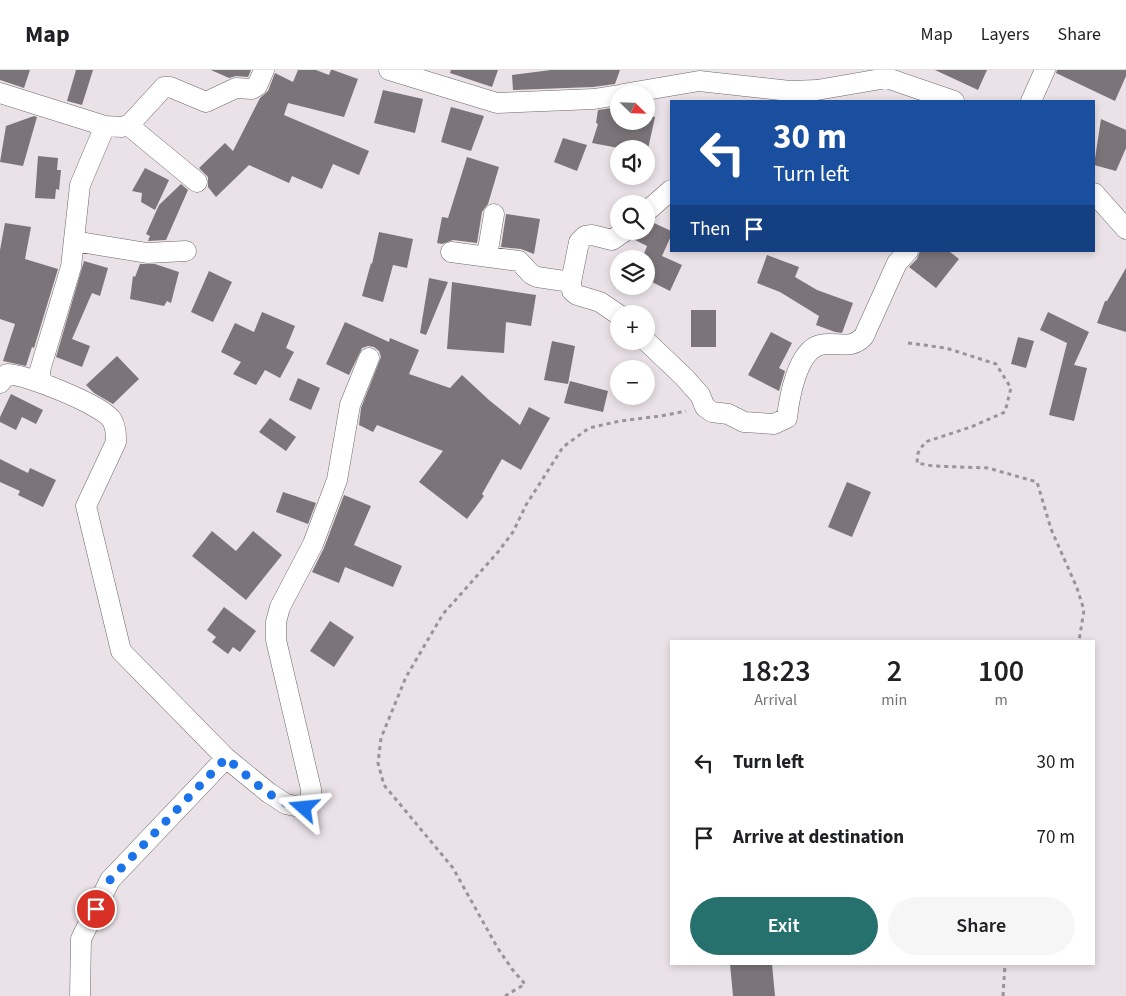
<!DOCTYPE html>
<meta charset="utf-8">
<style>
:root{--surface:#fff;--page:#f6f6f6;--text:#202124;--muted:#757577;--line:#e0e0e0;--accent:#26706e}
body{margin:0;font-family:"Source Sans 3",sans-serif;background:var(--page);color:var(--text);height:100vh;display:flex;flex-direction:column;font-size:19px;white-space:nowrap}
*{box-sizing:border-box;margin:0}
p{font-size:16px;color:var(--muted)}
.icon{flex:none;width:28px;height:28px;fill:none;stroke:currentColor;stroke-width:2;stroke-linecap:round;stroke-linejoin:round}
.map{position:relative;flex:1;overflow:hidden}
.panel{position:absolute;left:670px;top:570px;width:425px;height:325px;display:flex;flex-direction:column;background:var(--surface);border-radius:0px;box-shadow:0 2px 8px #0003}
.panel>*{flex:none}
.guide{position:absolute;left:670px;top:30px;width:425px;height:152px;border-radius:0px;box-shadow:0 2px 8px #0003;background:#1a4fa0;color:#fff;overflow:hidden}
.needle{width:32px;rotate:113deg}
.tools{position:absolute;left:610px;top:15px;display:grid;gap:10px}
.tools a{display:grid;place-items:center;width:45px;height:45px;border-radius:50%;background:var(--surface);box-shadow:0 2px 8px #0003;font-size:25px}
.pin{position:absolute;display:grid;place-items:center;width:42px;height:42px;color:#fff;margin:-21px;border:2px solid #fff;border-radius:50%;box-shadow:0 1px 5px #0007}
.me{position:absolute;width:55px;margin:-28px;rotate:288deg;stroke-linejoin:round;filter:drop-shadow(0 0 4px #0008)}
.turn{display:flex;align-items:center;gap:18px;height:105px;padding:0 20px;font-size:22px}
.turn .icon{width:65px;height:65px;stroke-width:2.5}
.turn b{display:block;font-size:35px;line-height:42px}
.then{display:flex;align-items:center;height:48px;padding:0 20px;background:#0003;gap:10px;font-size:19px}
.eta{display:flex;justify-content:space-evenly;align-items:center;height:85px;text-align:center}
.eta b{font-size:30px;font-weight:600;line-height:35px}
.button{display:flex;gap:10px;margin-top:auto;padding:10px 20px}
.button a{flex:1;height:58px;border-radius:30px;background:var(--accent);color:#fff;font-size:20px;font-weight:600;line-height:58px;text-align:center}
.button a+a{background:var(--page);color:var(--text)}
ul{padding:0;list-style:none}
li{display:flex;align-items:center;gap:15px;height:75px;padding:0 20px}
li div{flex:1}
li b{display:block;font-size:19px}
li em{font-style:normal}
header{display:flex;align-items:center;gap:30px;box-sizing:border-box;height:70px;padding:0 25px;background:var(--surface);border-bottom:1px solid var(--line)}
header strong{font-size:24px}
nav{display:flex;gap:28px;margin-inline-start:auto;font-size:18px}
.map>svg:first-child{display:block}
.building{fill:#7b7478}
.lines{fill:none;stroke-linecap:round;stroke-linejoin:round}
.street-casing{stroke:#6d676a;stroke-width:21}
.path{stroke:#9a9498;stroke-width:3;stroke-dasharray:4 4;stroke-linecap:butt}
.street{stroke:#fff;stroke-width:20}
.route{stroke:#1a73e8;stroke-width:9;stroke-dasharray:0 16.2}
</style>
<header>
<strong>Map</strong>
<nav><a>Map</a><a>Layers</a><a>Share</a></nav>
</header>
<div class="map">
<svg width="1126" height="926" viewBox="0 0 1126 926">
<rect width="100%" height="100%" fill="#eae2e7"/>
<!-- building -->
<path class="building" d="M0,0H30L24,18L0,10Z
M76,0H93L82,35L67,31Z
M211,0H251L248,7L236,6L229,8Z
M298,0H316L329,5L331,0H333L358,9L344,47L288,33L284,45L369,81L359,105L333,94L322,119L292,106L289,113L249,95L216,127L208,117V107L199,98L225,73L233,81L260,28L268,21L275,3L293,12Z
M451,0H498L492,17L450,3Z
M551,0H620L615,14L593,17L513,20L512,5Z
M935,0H987L978,20Z
M1057,0H1126V6L1115,31L1056,3Z
M383,20L423,29L415,63L374,53Z
M451,37L484,46L471,81L441,72Z
M612,38L619,40V51H646V45L655,47L648,79H624L592,73L598,54L596,53L598,40Z
M34,46L37,47L23,96L0,92L6,56Z
M1101,49L1126,60V78L1116,101L1094,95Z
M563,68L587,75L577,101L554,92Z
M38,86L58,88L57,100H61L59,120L56,119L55,129L35,128Z
M467,87L499,97L488,134L482,142L477,173L453,170L442,174L437,173L442,147L448,148Z
M145,98L169,110L155,140L141,132L142,123L132,121Z
M181,114L188,120L166,170L148,171L150,166L146,164L159,135Z
M506,144L540,149L534,184L521,179L501,177Z
M652,152L671,161V166L662,186L682,195L670,221L650,211L646,219V189H642L647,176L633,169L637,161H646V154Z
M5,153L31,157L25,189L58,199L34,278L32,277L26,296L3,291L15,254L0,249V180Z
M379,162L413,169L407,198L393,195L383,232L362,226L371,193L372,194Z
M920,181H949L959,189L936,218L909,197L917,189Z
M767,185L799,197L795,207L817,220L853,233L842,263L835,262L816,255L819,246L780,222L757,213Z
M84,191L108,198L100,226L92,223L72,269L90,276L82,297L56,287Z
M140,194H155L179,202L171,233L167,231L164,236L130,229L133,206L135,207Z
M1126,198V262L1097,253L1105,231H1107Z
M209,201L232,212L213,252L191,242Z
M429,208L448,212L426,265L420,263Z
M452,212L536,225L531,256L506,252L504,283L447,279Z
M691,240H716V277H691Z
M262,242L295,256L286,278L294,282L280,308L265,300L256,315L233,304L241,292L221,282L235,253L254,262Z
M1048,242L1089,262L1074,295L1087,298L1074,351L1049,345L1067,273L1040,260Z
M345,252L389,272L390,268L419,280L409,304L450,318L462,305L489,330L520,355L529,337L550,348L521,400L502,389L482,424L484,426L467,449L419,412L443,381L377,355L373,362L359,355L361,338L381,287L379,281L374,277L368,276L362,278L349,305L326,294Z
M771,262L792,273L779,298L785,301L779,321L748,305Z
M1018,267L1034,271L1026,298L1011,294Z
M552,271L575,276L568,314L544,310Z
M117,286L139,309L113,334L94,323L86,315Z
M298,308L320,318L311,340L289,330Z
M570,311L608,321L603,342L564,333Z
M11,324L43,340L36,354L22,347L16,360L0,352V347Z
M270,348L296,367L286,381L259,362Z
M0,389L28,403L30,398L56,410L43,437L18,425L20,421L0,412Z
M847,412L871,422L852,467L828,457Z
M283,422L316,433L308,454L276,442Z
M344,425L371,436L354,475L402,496L393,517L345,497L339,513L312,502L324,478Z
M212,461L236,481L253,461L282,485L246,530L192,486Z
M224,537L256,561L240,582L233,577L228,584L212,572L216,567L207,560Z
M330,551L354,567L334,597L310,581Z
M730,894H772L775,926H733Z"/>
<g class="lines">
<!-- street casing -->
<g class="street-casing">
<path id="street" d="M389,0L497,33L594,29L619,25
M0,23L105,56L122,57L130,54L164,17H170L206,32L236,18L252,19L257,16L264,0
M623,24L699,11L790,21L817,20L887,8L954,31
M1031,31L1045,0
M128,55L197,112
M1094,123L1126,159
M646,142L671,120
M74,171L147,183L186,181
M451,182L519,191L531,204L537,207L571,212
M487,186L494,144
M619,245L600,232L577,225L572,221L571,212L579,172L585,166L592,165L612,170L625,161
M646,271L684,307L700,325L705,337L712,342L728,344L744,352L774,354L787,348C789,329 797,281 820,275C837,271 851,281 864,266L897,193L908,181
M41,312L40,300L71,197L80,115L105,56
M0,313L7,304C24,304 103,335 112,350C116,357 116,364 116,372L86,436L121,581L226,688L269,723L286,734L304,738L311,728V719L276,570V552L280,537L313,474L337,410L350,335L369,288
M80,926L81,869L110,810L226,688"/>
</g>
<!-- path -->
<path class="path" d="M908,273L946,278L996,294L1011,318L1005,342L971,357L925,372L918,383L917,393L933,396L988,398L1037,412L1051,459L1077,518L1084,540L1079,571
M505,926L525,914L512,899L497,877L453,798L384,715L378,693L381,668L406,607L443,544L498,482L513,462L526,435L563,377L589,358L620,351L661,346L686,341
M1003,926L1005,894"/>
<!-- street -->
<use href="#street" class="street"/>
</g>
<g class="lines">
<!-- route -->
<path class="route" d="M96,839L110,810L226,688C249,706 274,735 304,738"/>
</g>
</svg>
<div class="tools">
<a><svg class="needle" viewBox="-14 -14 28 28"><path d="M0-13l5 13h-10z" fill="#e53935"/><path d="M0 13l5-13h-10z" fill="#757577"/></svg></a>
<a><svg class="icon" aria-label="sound" viewBox="0 0 24 24"><path d="M4 9h4l5-4v14l-5-4H4zM17 9q2 3 0 6"/></svg></a>
<a><svg class="icon" aria-label="search" viewBox="0 0 24 24"><circle cx="10" cy="10" r="6"/><path d="M15 15l6 6"/></svg></a>
<a><svg class="icon" aria-label="layers" viewBox="0 0 24 24"><path d="M12 4l9 5-9 5-9-5zM3 14l9 5 9-5"/></svg></a>
<a>+</a>
<a>−</a>
</div>
<div class="pin" style="left:96px;top:839px;background:#d93025"><svg class="icon" aria-label="arrive" viewBox="0 0 24 24"><path d="M6 21V4h12l-3 4 3 4H6"/></svg></div>
<svg class="me" style="left:304px;top:738px" viewBox="-20 -20 40 40"><path d="M0-17L14 15 0 8-14 15z" fill="#1a73e8" stroke="#fff" stroke-width="4"/></svg>
<div class="guide">
<div class="turn"><svg class="icon" aria-label="left" viewBox="0 0 24 24"><path d="M17 20v-9H6M10 6l-5 5 5 5"/></svg><div><b>30 m</b>Turn left</div></div>
<div class="then">Then<svg class="icon" aria-label="arrive" viewBox="0 0 24 24"><path d="M6 21V4h12l-3 4 3 4H6"/></svg></div>
</div>
<section class="panel">
<div class="eta">
<div><b>18:23</b><p>Arrival</p></div>
<div><b>2</b><p>min</p></div>
<div><b>100</b><p>m</p></div>
</div>
<ul>
<li><svg class="icon" aria-label="left" viewBox="0 0 24 24"><path d="M17 20v-9H6M10 6l-5 5 5 5"/></svg><div><b>Turn left</b></div><em>30 m</em></li>
<li><svg class="icon" aria-label="arrive" viewBox="0 0 24 24"><path d="M6 21V4h12l-3 4 3 4H6"/></svg><div><b>Arrive at destination</b></div><em>70 m</em></li>
</ul>
<div class="button"><a>Exit</a><a>Share</a></div>
</section>
</div>
